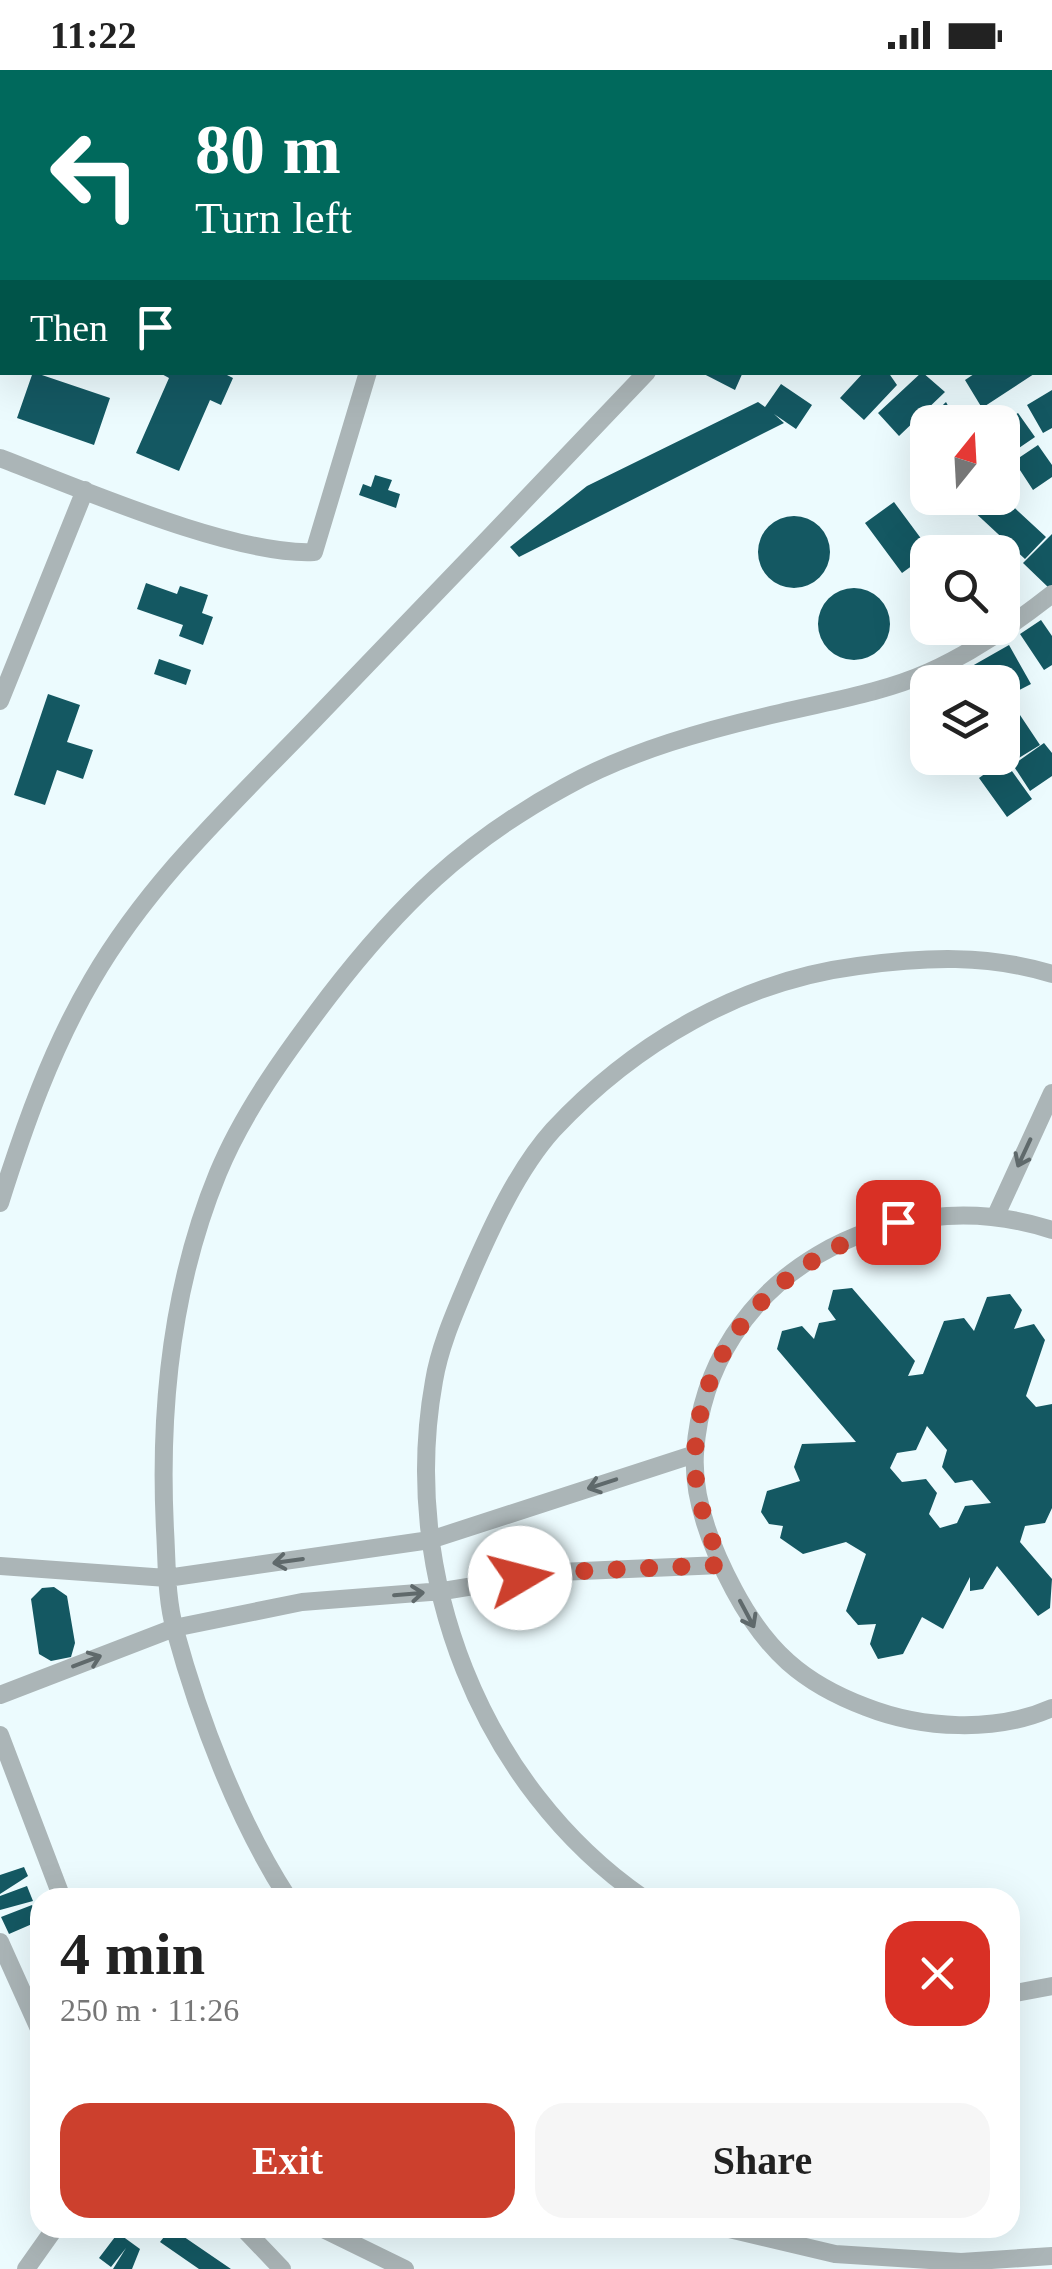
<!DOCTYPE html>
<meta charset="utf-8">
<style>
:root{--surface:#fff;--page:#f6f6f6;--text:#222;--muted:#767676;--accent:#cc402d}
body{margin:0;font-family:"Times New Roman",serif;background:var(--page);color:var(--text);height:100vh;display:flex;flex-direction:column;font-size:38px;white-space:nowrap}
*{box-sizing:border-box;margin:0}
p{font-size:32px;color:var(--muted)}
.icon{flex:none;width:55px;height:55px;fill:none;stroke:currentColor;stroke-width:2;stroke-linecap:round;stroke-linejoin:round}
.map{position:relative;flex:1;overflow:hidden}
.details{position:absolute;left:30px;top:1818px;width:990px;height:350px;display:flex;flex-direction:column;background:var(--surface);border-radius:30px;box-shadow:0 10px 40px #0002}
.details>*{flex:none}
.hud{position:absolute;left:0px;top:0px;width:1052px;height:305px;box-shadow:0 10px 40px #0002;background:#00695c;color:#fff;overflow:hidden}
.needle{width:65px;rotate:18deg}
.tools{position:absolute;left:910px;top:335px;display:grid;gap:20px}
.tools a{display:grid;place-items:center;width:110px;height:110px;border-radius:20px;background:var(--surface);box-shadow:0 10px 40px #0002;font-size:50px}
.pin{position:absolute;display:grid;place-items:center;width:85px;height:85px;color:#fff;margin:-42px;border-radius:20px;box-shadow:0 5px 15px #0006}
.me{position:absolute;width:110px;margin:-55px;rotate:82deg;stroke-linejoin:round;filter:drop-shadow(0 0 8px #0008)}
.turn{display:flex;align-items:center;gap:35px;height:210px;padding:0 30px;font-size:45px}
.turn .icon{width:130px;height:130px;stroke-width:2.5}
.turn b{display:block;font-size:70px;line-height:85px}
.then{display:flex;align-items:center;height:95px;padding:0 30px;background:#0003;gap:20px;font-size:38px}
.round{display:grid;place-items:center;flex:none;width:105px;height:105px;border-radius:30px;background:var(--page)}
.headline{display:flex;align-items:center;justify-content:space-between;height:170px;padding:0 30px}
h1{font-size:60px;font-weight:700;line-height:75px}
.primary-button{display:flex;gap:20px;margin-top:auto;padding:20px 30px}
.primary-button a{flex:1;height:115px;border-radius:30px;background:var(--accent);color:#fff;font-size:40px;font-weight:700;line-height:115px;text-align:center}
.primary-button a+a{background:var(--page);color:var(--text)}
.status{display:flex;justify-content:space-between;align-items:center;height:70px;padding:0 50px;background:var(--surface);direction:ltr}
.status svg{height:28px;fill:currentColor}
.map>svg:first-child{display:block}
.building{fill:#145862;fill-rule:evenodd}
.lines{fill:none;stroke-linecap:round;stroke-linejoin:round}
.minor{stroke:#abb5b7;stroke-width:18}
.oneway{stroke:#5f696b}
.route{stroke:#cc402d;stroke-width:18;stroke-dasharray:0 32.4}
</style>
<div class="status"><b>11:22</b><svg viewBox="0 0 49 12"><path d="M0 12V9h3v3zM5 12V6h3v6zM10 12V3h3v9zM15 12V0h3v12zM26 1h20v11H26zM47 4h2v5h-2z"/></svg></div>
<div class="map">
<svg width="1052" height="2199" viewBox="0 0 1052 2199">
<rect width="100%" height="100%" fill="#ecfbfe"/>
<!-- building -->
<path class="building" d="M33,302L110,328L94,375L17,348Z
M158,302H221L233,308L221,335L210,330L179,401L136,383L169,308Z
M700,302H743L735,320Z
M864,302H888L897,315L864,350L840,328Z
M922,302L945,322L899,366L878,343Z
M977,302H1037L982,338L965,310Z
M781,314L812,335L796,359L774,344L784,353L519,487L510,477L587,416L758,332L765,337Z
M1052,320V358L1043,363L1027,335Z
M946,332L957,352H928V369L915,362Z
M1018,343L1035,367L1010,384L1002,373V353Z
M1038,375L1052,395V407L1033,420L1014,391Z
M375,405L392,410L388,420L400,424L396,438L359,425L363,414L371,417Z
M978,428H1004L1046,467L1025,489L969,437Z
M894,432L931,482L902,503L865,453Z
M758 482a36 36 0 1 1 72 0a36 36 0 1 1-72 0Z
M1052,464V515L1049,518L1023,493Z
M146,513L177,524L180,516L208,525L202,543L213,547L203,575L179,566L183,555L137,539Z
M818 554a36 36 0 1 1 72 0a36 36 0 1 1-72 0Z
M1041,550L1052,566V595L1044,600L1020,564Z
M1009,575L1031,614L1002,629V612H963L958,604Z
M159,589L191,600L186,615L154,604Z
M48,624L80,635L67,672L93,680L83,709L57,700L45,735L14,725Z
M1018,642L1040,675L1009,694L1002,684V651Z
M1044,673L1052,683V706L1030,721L1013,695Z
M1004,690L1032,729L1007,747L979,708Z
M852,1218L915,1291L908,1306L923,1304L944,1251L964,1248L974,1261L987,1227L1010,1224L1022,1240L1014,1259L1034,1254L1045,1270L1026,1326L1036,1337L1052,1334V1438L1045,1453L1025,1456L1020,1472L1052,1509L1050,1538L1038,1546L997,1496L983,1519L970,1521V1507L943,1559L922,1547L903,1584L878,1589L870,1574L876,1554L858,1555L846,1541L866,1484L846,1472L803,1484L780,1468L783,1456L769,1454L761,1442L767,1421L800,1411L794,1397L802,1374L856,1372L777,1279L782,1261L802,1256L814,1269L819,1253L836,1250L828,1239L833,1220ZM927,1356L947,1380L942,1397L955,1413L972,1410L991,1433L965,1436L957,1453L940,1458L929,1444L937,1423L926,1409L902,1412L890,1398L897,1383L916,1380Z
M54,1517L67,1526L75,1573L71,1587L51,1591L39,1584L31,1529L42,1518Z
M24,1797L28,1806L0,1824V1805Z
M27,1816L33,1831L0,1840V1826Z
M32,1835L39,1851L9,1864L1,1847Z
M171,2158L231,2199H199L160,2172Z
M118,2163L140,2179L132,2199H113L126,2178L111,2197L99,2188Z"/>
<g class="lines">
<!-- minor -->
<path class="minor" d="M459,2L460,0
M934,2L937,0
M1050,48L1052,51
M0,388C79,418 234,486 314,482L368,302
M0,631L85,420
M0,1133C24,1057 51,980 92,910C150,810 233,734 312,652C424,536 536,419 647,302
M997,1143L1052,1023
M1052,1160C892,1107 707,1205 695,1383C692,1430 712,1479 734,1520C766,1580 802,1613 866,1637C922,1659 996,1663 1052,1638
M0,1496L167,1508L430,1470L695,1384
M0,1625L174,1558L302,1532L443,1521L559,1502L721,1495
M0,1665L62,1828
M288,1828C238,1751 199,1648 175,1560C166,1528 167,1493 165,1460C159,1339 171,1217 218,1103C244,1040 288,980 329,926C399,835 464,772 565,717C629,681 709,659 780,643C830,631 882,623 929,602C973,582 1014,554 1052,524
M643,1828C481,1716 399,1504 434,1311C440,1274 457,1238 471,1204C492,1156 518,1099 553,1060C634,973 741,911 858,896C924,887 988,884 1052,904
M0,1872L40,1961
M1010,1924L1052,1916
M243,2158L282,2199
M321,2158L405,2199
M725,2158L835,2184L961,2192L1052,2186
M26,2199L55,2158"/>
</g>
<!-- one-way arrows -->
<defs><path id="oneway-shaft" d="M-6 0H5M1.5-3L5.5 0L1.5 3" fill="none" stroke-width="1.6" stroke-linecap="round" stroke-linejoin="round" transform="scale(2.5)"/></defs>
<g class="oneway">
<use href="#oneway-shaft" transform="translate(1024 1083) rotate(115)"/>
<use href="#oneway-shaft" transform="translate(602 1414) rotate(162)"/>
<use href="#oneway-shaft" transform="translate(288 1491) rotate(172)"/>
<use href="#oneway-shaft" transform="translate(409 1524) rotate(-5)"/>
<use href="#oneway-shaft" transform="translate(747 1544) rotate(62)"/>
<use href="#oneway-shaft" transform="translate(87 1591) rotate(-21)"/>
</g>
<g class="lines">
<!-- route -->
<path class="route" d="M520,1508L559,1502L721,1495C708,1460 693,1422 695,1384C701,1263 790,1186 898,1152"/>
</g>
</svg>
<div class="tools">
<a><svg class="needle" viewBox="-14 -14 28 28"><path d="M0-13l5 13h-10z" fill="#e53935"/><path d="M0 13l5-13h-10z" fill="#767676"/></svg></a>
<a><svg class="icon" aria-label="search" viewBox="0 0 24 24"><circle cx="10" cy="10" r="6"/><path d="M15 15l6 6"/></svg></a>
<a><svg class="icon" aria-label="layers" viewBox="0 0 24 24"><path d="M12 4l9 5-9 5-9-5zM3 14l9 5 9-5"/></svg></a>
</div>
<div class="pin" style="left:898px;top:1152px;background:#d93025"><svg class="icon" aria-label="arrive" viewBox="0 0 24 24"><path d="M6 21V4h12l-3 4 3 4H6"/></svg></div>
<svg class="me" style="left:520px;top:1508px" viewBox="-20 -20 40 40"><circle r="19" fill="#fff"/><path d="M0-13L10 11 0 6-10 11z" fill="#cc402d"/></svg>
<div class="hud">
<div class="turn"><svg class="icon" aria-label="left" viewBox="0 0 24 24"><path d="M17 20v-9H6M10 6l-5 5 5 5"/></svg><div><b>80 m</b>Turn left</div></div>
<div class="then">Then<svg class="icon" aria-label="arrive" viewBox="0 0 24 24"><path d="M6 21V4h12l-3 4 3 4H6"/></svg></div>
</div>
<section class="details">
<div class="headline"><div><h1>4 min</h1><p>250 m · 11:26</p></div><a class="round" style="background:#d93025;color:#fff"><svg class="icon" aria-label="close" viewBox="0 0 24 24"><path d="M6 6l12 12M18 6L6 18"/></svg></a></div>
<div class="primary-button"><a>Exit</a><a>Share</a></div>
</section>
</div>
